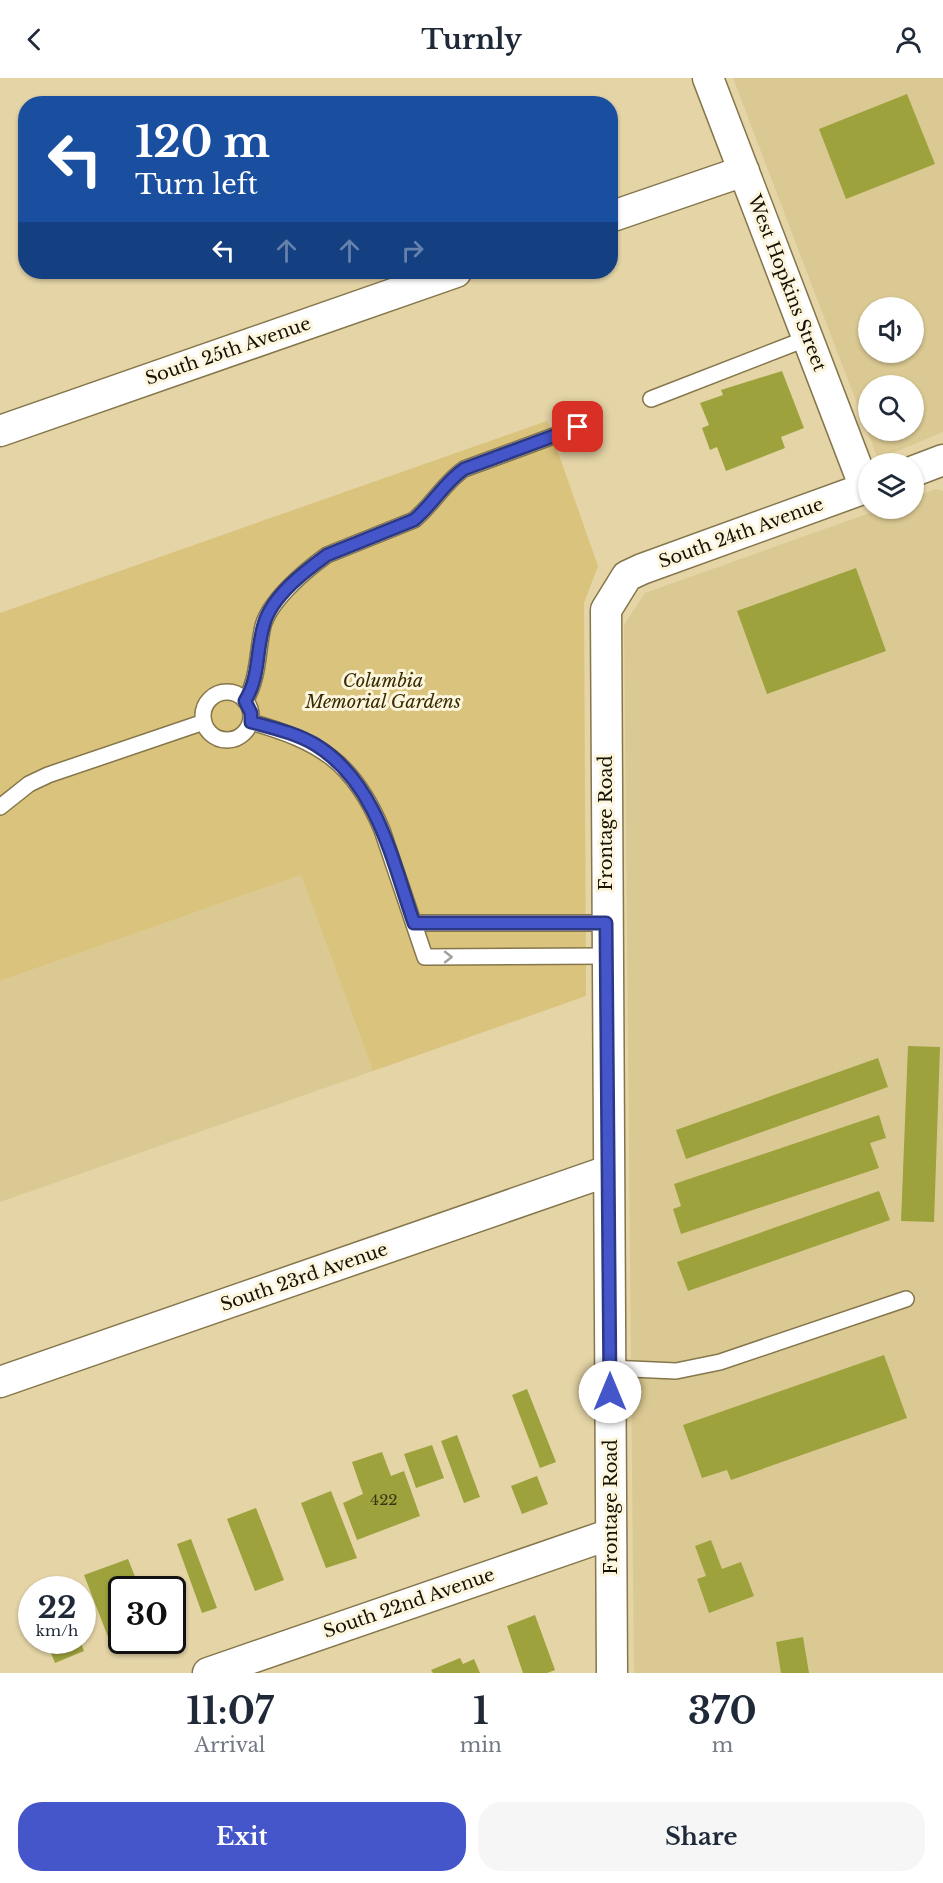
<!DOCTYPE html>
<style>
:root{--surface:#fff;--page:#f6f6f7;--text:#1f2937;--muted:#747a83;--accent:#4456ca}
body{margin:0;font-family:"Libre Baskerville",serif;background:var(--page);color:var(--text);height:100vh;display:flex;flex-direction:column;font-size:22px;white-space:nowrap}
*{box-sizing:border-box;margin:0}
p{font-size:20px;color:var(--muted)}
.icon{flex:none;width:33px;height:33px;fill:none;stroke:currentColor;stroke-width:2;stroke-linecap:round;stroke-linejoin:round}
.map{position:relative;height:1595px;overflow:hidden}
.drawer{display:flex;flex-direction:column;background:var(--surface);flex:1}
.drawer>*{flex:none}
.top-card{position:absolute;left:18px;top:18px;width:600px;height:183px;border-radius:24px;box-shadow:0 2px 4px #0004;background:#1a4fa0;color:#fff;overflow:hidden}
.buttons{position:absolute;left:858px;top:219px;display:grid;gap:12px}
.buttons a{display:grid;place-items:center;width:66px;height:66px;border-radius:50%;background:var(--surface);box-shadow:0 2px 4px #0004;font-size:30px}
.speed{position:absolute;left:18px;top:1498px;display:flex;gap:12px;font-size:30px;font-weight:700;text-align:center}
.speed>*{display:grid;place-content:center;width:78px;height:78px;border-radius:50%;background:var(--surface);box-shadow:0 2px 4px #0004;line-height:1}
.speed small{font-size:15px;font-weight:400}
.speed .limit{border:3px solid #111;border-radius:9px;background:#fff;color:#111}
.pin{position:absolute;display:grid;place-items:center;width:51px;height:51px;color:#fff;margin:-26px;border-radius:12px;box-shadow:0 3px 9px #0006}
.me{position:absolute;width:66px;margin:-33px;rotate:0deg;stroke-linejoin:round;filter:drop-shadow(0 0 4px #0008)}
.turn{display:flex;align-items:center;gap:21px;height:126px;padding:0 18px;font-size:27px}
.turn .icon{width:78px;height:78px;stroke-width:2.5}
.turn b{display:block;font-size:42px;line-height:51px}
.lanes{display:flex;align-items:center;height:57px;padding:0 18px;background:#0003;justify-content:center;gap:30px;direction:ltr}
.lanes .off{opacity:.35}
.eta{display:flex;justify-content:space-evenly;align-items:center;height:102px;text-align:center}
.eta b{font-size:36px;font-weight:700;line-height:42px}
.action{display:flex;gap:12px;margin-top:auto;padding:12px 18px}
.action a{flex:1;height:69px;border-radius:24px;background:var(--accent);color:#fff;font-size:24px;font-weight:700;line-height:69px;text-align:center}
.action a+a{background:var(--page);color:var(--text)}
header{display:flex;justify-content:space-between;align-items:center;height:78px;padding:0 18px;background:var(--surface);font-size:27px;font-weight:700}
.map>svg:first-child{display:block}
.built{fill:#dbc993;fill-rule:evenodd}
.green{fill:#dac37c}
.building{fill:#9da23d}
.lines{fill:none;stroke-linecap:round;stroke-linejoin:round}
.lane-casing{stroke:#85764b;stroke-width:18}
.street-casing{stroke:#85764b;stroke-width:33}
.lane{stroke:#fff;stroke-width:15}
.street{stroke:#fff;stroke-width:30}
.oneway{stroke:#a2a09a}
.route-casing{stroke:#2c3883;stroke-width:15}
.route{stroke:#4456ca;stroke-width:10}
.labels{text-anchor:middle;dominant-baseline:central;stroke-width:6;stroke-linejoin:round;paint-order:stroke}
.number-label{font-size:15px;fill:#383511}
.street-label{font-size:18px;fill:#171102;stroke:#fdf6de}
.park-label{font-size:18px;font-style:italic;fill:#382b00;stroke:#fdf6de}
</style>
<header><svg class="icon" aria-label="back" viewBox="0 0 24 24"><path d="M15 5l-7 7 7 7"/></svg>Turnly<svg class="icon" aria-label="person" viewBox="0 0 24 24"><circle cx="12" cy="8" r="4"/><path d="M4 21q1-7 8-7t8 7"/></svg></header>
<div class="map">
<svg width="943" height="1595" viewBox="0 0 943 1595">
<rect width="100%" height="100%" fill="#e4d4a6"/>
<!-- built -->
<path class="built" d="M733,0H943V354L878,381ZM868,230H914V274H868ZM868,308H914V352H868Z
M936,411L943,413V1595H634L624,547L645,515L881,431L914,430V419Z
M301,797L373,993L0,1124V903Z"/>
<!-- green -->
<path class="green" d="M547,343L598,488L584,525L586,918L373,993L301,797L0,903V535Z"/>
<!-- building -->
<path class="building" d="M907,16L935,86L846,121L819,51Z
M782,293L804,350L781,359L785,370L726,393L717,369L710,372L702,350L709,347L700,325L723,317L721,312Z
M856,490L886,573L767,616L737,533Z
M908,968L940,969L934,1144L901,1143Z
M878,980L888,1009L686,1081L676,1052Z
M879,1037L886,1060L870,1065L879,1090L681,1156L673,1131L681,1128L674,1106Z
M879,1113L890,1142L688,1213L677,1184Z
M884,1277L907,1340L731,1402L727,1392L702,1400L683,1347Z
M527,1311L556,1384L540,1390L512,1317Z
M457,1357L480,1419L464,1425L441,1363Z
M432,1367L444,1400L416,1410L404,1376Z
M382,1374L391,1398L404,1393L420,1438L357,1462L343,1425L363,1416L352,1384Z
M537,1398L548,1426L522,1436L511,1408Z
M331,1413L357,1480L326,1490L301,1425Z
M256,1430L284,1502L255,1513L227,1441Z
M191,1461L217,1530L202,1535L177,1466Z
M711,1462L722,1491L741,1484L754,1518L709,1535L697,1501L706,1498L695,1468Z
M128,1481L136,1501L122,1506L124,1512H122V1560L110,1564L84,1497Z
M535,1537L555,1592L547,1595H523L507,1548Z
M803,1559L809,1595H781L776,1564Z
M46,1563H80L84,1573L55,1585Z
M460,1580L463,1586L474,1581L480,1595H433L431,1592Z"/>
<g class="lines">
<!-- lane casing -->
<g class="lane-casing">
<path id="lane" d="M651,321L808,260
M203 638a24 24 0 1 1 48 0a24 24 0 1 1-48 0Z
M245,623C259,600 257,574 263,548C270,522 306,492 327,477L414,442C433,426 444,405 464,391L578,349
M251,644C320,664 353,683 382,752L425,879L607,878
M0,729L29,706L48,697L204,644
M414,845H606
M609,1290L676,1293L720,1284L906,1221"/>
</g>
<!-- street casing -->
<g class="street-casing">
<path id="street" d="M708,0L865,410
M610,139L744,93
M0,353L456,194
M914,393L943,382
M0,1304L608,1093
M208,1595L611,1456
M612,1595L606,532L627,498L642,491L868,409"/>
</g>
<!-- lane -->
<use href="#lane" class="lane"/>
<!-- street -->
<use href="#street" class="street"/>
</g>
<!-- one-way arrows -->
<defs><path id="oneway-chevron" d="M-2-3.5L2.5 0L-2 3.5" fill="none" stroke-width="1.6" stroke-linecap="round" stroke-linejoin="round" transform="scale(1.5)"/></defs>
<use class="oneway" href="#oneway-chevron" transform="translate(448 879)"/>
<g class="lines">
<!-- route casing -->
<g class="route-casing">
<path id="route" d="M578,349L464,391C444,405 433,426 414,442L327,477C305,493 272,518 264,546C256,572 260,599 245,623L251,635V644C273,650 296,655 316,667C377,705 392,782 414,845H606L610,1314"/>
</g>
<!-- route -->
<use href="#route" class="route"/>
</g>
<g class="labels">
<!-- number labels -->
<g class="number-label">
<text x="384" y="1421">422</text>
</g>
<!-- street labels -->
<g class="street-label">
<text transform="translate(787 205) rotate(69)">West Hopkins Street</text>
<text transform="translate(228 273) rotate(-19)">South 25th Avenue</text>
<text transform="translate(741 455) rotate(-20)">South 24th Avenue</text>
<text transform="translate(606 745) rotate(-90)">Frontage Road</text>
<text transform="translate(304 1199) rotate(-19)">South 23rd Avenue</text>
<text transform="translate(611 1429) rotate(-90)">Frontage Road</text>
<text transform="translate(409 1525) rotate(-19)">South 22nd Avenue</text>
</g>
<!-- park labels -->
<g class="park-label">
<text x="383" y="603">Columbia<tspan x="383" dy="21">Memorial Gardens</tspan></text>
</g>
</g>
</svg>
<div class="buttons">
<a><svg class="icon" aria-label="sound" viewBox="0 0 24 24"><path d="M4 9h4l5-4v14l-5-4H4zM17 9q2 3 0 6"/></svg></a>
<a><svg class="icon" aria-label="search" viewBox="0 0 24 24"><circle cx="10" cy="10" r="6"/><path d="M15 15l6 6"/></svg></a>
<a><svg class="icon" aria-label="layers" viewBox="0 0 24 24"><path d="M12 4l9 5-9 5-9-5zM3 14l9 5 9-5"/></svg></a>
</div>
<div class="speed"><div>22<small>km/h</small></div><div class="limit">30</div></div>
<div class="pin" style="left:578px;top:349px;background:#d93025"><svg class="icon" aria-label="arrive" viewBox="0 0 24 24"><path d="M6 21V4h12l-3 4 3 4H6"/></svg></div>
<svg class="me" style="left:610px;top:1314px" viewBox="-20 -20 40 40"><circle r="19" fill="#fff"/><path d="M0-13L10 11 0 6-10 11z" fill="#4456ca"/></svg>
<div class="top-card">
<div class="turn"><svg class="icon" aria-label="left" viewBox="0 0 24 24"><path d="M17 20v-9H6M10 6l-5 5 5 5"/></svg><div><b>120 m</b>Turn left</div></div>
<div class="lanes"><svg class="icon" aria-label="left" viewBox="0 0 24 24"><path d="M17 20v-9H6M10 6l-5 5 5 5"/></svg><svg class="icon off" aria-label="ahead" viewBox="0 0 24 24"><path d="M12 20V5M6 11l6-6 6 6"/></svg><svg class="icon off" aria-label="ahead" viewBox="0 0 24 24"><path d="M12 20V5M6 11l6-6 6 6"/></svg><svg class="icon off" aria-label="right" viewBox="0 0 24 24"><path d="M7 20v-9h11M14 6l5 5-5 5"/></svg></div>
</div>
</div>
<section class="drawer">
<div class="eta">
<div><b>11:07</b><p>Arrival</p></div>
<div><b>1</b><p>min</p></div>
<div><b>370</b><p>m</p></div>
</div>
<div class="action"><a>Exit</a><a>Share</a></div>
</section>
